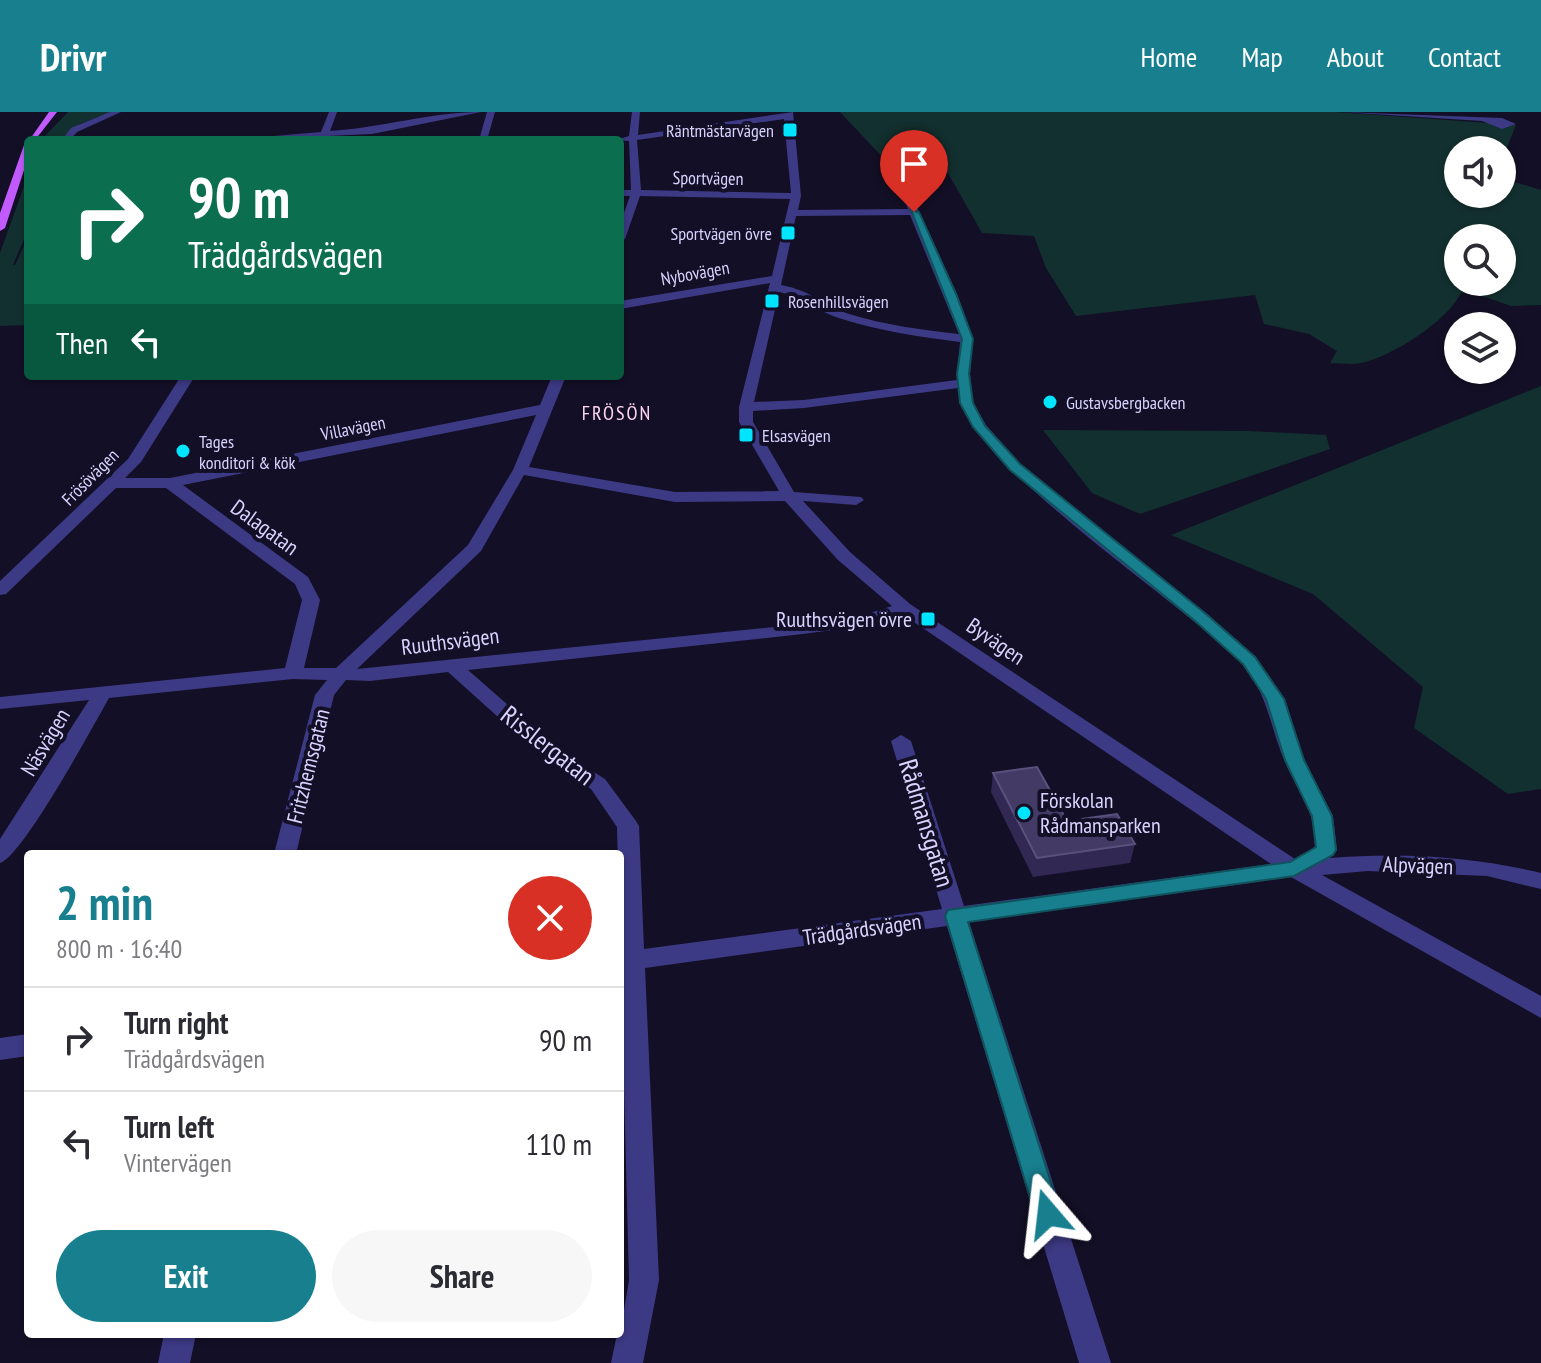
<!DOCTYPE html>
<meta charset="utf-8">
<style>
:root{--surface:#fff;--page:#f7f7f7;--text:#2b2b33;--muted:#7c7c81;--line:#e1e1e2;--accent:#187f8f}
body{margin:0;font-family:"PT Sans Narrow",sans-serif;background:var(--page);color:var(--text);height:100vh;display:flex;flex-direction:column;font-size:30px;white-space:nowrap}
*{box-sizing:border-box;margin:0}
p{font-size:26px;color:var(--muted)}
.icon{flex:none;width:44px;height:44px;fill:none;stroke:currentColor;stroke-width:2;stroke-linecap:round;stroke-linejoin:round}
.map{position:relative;flex:1;overflow:hidden}
.details{position:absolute;left:24px;top:738px;width:600px;height:488px;display:flex;flex-direction:column;background:var(--surface);border-radius:8px;box-shadow:0 2px 6px #0004}
.details>*{flex:none}
.hud{position:absolute;left:24px;top:24px;width:600px;height:244px;border-radius:8px;box-shadow:0 2px 6px #0004;background:#0b6e4f;color:#fff;overflow:hidden}
.fabs{position:absolute;left:1444px;top:24px;display:grid;gap:16px}
.fabs a{display:grid;place-items:center;width:72px;height:72px;border-radius:50%;background:var(--surface);box-shadow:0 2px 6px #0004;font-size:40px}
.pin{position:absolute;display:grid;place-items:center;width:68px;height:68px;color:#fff;margin:-82px -34px;border-radius:50% 50% 50% 0;rotate:-45deg;box-shadow:0 0 8px #0007}
.pin .icon{rotate:45deg}
.me{position:absolute;width:88px;margin:-44px;rotate:343deg;stroke-linejoin:round;filter:drop-shadow(0 0 6px #0008)}
.turn{display:flex;align-items:center;gap:28px;height:168px;padding:0 32px;font-size:36px}
.turn .icon{width:104px;height:104px;stroke-width:2.5}
.turn b{display:block;font-size:56px;line-height:68px}
.then{display:flex;align-items:center;height:76px;padding:0 32px;background:#0003;gap:16px;font-size:30px}
.round{display:grid;place-items:center;flex:none;width:84px;height:84px;border-radius:42px;background:var(--page)}
.headline{display:flex;align-items:center;justify-content:space-between;height:136px;padding:0 32px}
h1{font-size:48px;font-weight:700;line-height:60px;color:var(--accent)}
.cta{display:flex;gap:16px;margin-top:auto;padding:16px 32px}
.cta a{flex:1;height:92px;border-radius:48px;background:var(--accent);color:#fff;font-size:32px;font-weight:700;line-height:92px;text-align:center}
.cta a+a{background:var(--page);color:var(--text)}
ul{padding:0;list-style:none}
li{display:flex;align-items:center;gap:24px;height:104px;padding:0 32px;border-top:2px solid var(--line)}
li div{flex:1}
li b{display:block;font-size:30px}
li em{font-style:normal}
header{display:flex;align-items:center;gap:48px;box-sizing:border-box;height:112px;padding:0 40px;background:var(--accent);color:#fff}
header strong{font-size:38px}
nav{display:flex;gap:44px;margin-inline-start:auto;font-size:28px}
.map>svg:first-child{display:block}
.green{fill:#12302f;fill-rule:evenodd}
.lines{fill:none;stroke-linecap:round;stroke-linejoin:round}
.minor{fill:#3d3a85;fill-rule:evenodd}
.major{fill:#c25bff;fill-rule:evenodd}
.wall{fill:#312854}
.building{fill:#433a66;stroke:#5a527e;stroke-width:2}
.route{fill:#187f8f;stroke:#10535d;stroke-width:2}
.poi-dot{fill:#00e5ff;stroke:#130f26;stroke-width:3}
.labels{text-anchor:middle;dominant-baseline:central;stroke-width:8;stroke-linejoin:round;paint-order:stroke}
.far-poi-label{font-size:18px;fill:#d9d4ff;stroke:#130f26;text-anchor:start}
.far-street-label{font-size:18px;fill:#d9d4ff;stroke:#130f26}
.far-neighbourhood-label{font-size:20px;letter-spacing:2px;fill:#ffd6f0;stroke:#130f26}
.street-label{font-size:22px;fill:#d9d4ff;stroke:#130f26}
.poi-label{font-size:22px;fill:#d9d4ff;stroke:#130f26;text-anchor:end}
.near-street-label{font-size:26px;fill:#d9d4ff;stroke:#130f26}
</style>
<header>
<strong>Drivr</strong>
<nav><a>Home</a><a>Map</a><a>About</a><a>Contact</a></nav>
</header>
<div class="map">
<svg width="1541" height="1251" viewBox="0 0 1541 1251">
<rect width="100%" height="100%" fill="#130f26"/>
<!-- green -->
<path class="green" d="M68,0H111L80,12L61,28H41Z
M840,0H1336L1516,13L1502,48V38H1458V82H1502V66L1541,78V193L1511,194L1476,182L1461,181C1446,210 1393,244 1361,251C1351,253 1340,251 1330,251L1337,239L1309,222L1264,212L1255,183L1076,204L1046,156L1034,124L982,121L944,54L888,51ZM1458,126H1502V170H1458Z
M28,63V118L13,153H15L28,125V213L0,214V141Z
M1541,274V677L1508,682L1414,616L1423,575L1313,482L1171,423Z
M1043,318L1249,319L1326,323L1330,337L1140,402L1092,381Z"/>
<g class="lines">
<!-- minor -->
<path class="minor" d="M110,0H121L77,20L70,28H62L71,16Z
M329,0H337L330,19C380,16 431,0 481,0L372,22L328,24L326,28H318L319,25L226,28L321,20Z
M487,0H495L487,28H479Z
M632,0H640L638,23L793,0L801,84L798,98L908,97L902,83L882,60L890,58L911,82L957,182L973,227L970,262L973,291L986,313L1020,352L1206,501L1256,545L1285,587L1304,648L1333,704L1337,738L1329,746C1401,740 1471,744 1541,761V777L1487,764L1368,759L1322,763L1541,884V906L1291,765L969,810L1111,1251H1079L947,814L645,856L659,1168L643,1251H611L617,1222H620L629,1168L617,715L591,677L548,650L448,560L370,569L346,568L334,583L296,742H274L315,583L327,568L293,567L109,586C93,614 23,744 0,751V727L89,588L0,597V585L285,556L302,488L295,472L166,376H116L6,482L0,483V469L128,347L181,264H195L141,350L125,366H170L540,293L552,264H566L529,355L675,380L779,379L739,310V295L770,171L620,197V189L772,164L790,87L640,84L625,127L620,130V112L630,84H620V78H631L629,29L616,28L629,24ZM784,7L791,81L641,78L637,28ZM910,103L959,222C923,218 884,213 849,202C822,193 813,179 781,173L796,104ZM779,180C803,184 819,201 842,207C880,219 921,225 960,230L957,268L804,288L754,290ZM958,276C965,351 1182,489 1241,551C1268,580 1270,616 1285,650C1292,668 1306,686 1311,705C1314,714 1314,725 1315,735L1295,747L910,492L850,440L803,389L856,393L864,388L861,385L794,380L753,310V299L804,296ZM536,303L513,358L468,433L336,556H304L320,488L308,465L183,373ZM524,363L675,390L785,389L838,448L892,494L860,504L803,512L357,557L481,439ZM902,502L1271,752L964,794L911,629L901,623L891,629L942,797L644,837L639,714L636,709L605,667L562,640L468,558L803,522L862,514Z
M1342,0L1502,6L1516,12L1502,17L1482,9Z
M28,922V944L0,948V926Z
M164,1222H196L190,1251H158Z"/>
<!-- major -->
<path class="major" d="M49,0H57L35,28L28,30Z
M28,30V46L5,116L0,119V101L24,33Z"/>
</g>
<!-- wall -->
<path class="wall" d="M993,661L1067,709L1135,732L1130,751L1033,765L991,680Z"/>
<!-- building -->
<path class="building" d="M1037,655L1067,709L1117,702L1135,732L1037,746L993,661Z"/>
<!-- route -->
<path class="route" d="M911,98L919,100L956,182L973,227L969,262L973,291L985,314L1020,352L1206,502L1255,545L1284,587L1304,648L1332,704L1336,738L1333,743L1294,764L968,810L1061,1102L1058,1111L1048,1114L1039,1111L1035,1102L945,804L948,798L1290,750L1316,735L1312,704L1285,648L1266,587L1243,552L1194,508L1010,358L973,315L960,291L957,262L962,227Z"/>
<!-- markers -->
<g class="poi-dot">
<rect x="782" y="10" width="16" height="16" rx="4"/>
<rect x="780" y="113" width="16" height="16" rx="4"/>
<rect x="764" y="181" width="16" height="16" rx="4"/>
<circle cx="1050" cy="290" r="8"/>
<rect x="738" y="315" width="16" height="16" rx="4"/>
<circle cx="183" cy="339" r="8"/>
<rect x="920" y="499" width="16" height="16" rx="4"/>
<circle cx="1024" cy="701" r="8"/>
</g>
<g class="labels">
<!-- far-poi labels -->
<g class="far-poi-label">
<text x="774" y="18" text-anchor="end">Räntmästarvägen</text>
<text x="772" y="121" text-anchor="end">Sportvägen övre</text>
<text x="788" y="189">Rosenhillsvägen</text>
<text x="1066" y="290">Gustavsbergbacken</text>
<text x="762" y="323">Elsasvägen</text>
<text x="199" y="329">Tages<tspan x="199" dy="21">konditori &amp; kök</tspan></text>
</g>
<!-- far-street labels -->
<g class="far-street-label">
<text transform="translate(708 66) rotate(1)">Sportvägen</text>
<text transform="translate(695 161) rotate(-10)">Nybovägen</text>
<text transform="translate(353 316) rotate(-11)">Villavägen</text>
<text transform="translate(90 365) rotate(-45)">Frösövägen</text>
</g>
<!-- far-neighbourhood labels -->
<g class="far-neighbourhood-label">
<text x="617" y="301">FRÖSÖN</text>
</g>
<!-- street labels -->
<g class="street-label">
<text transform="translate(265 415) rotate(36)">Dalagatan</text>
<text transform="translate(450 529) rotate(-7)">Ruuthsvägen</text>
<text transform="translate(996 529) rotate(34)">Byvägen</text>
<text transform="translate(45 630) rotate(-59)">Näsvägen</text>
<text transform="translate(308 654) rotate(-76)">Fritzhemsgatan</text>
<text transform="translate(1418 753) rotate(2)">Alpvägen</text>
<text transform="translate(862 817) rotate(-8)">Trädgårdsvägen</text>
</g>
<!-- poi labels -->
<g class="poi-label">
<text x="912" y="507">Ruuthsvägen övre</text>
<text x="1040" y="688" text-anchor="start">Förskolan<tspan x="1040" dy="25">Rådmansparken</tspan></text>
</g>
<!-- near-street labels -->
<g class="near-street-label">
<text transform="translate(548 633) rotate(38)">Risslergatan</text>
<text transform="translate(927 711) rotate(73)">Rådmansgatan</text>
</g>
</g>
</svg>
<div class="fabs">
<a><svg class="icon" aria-label="sound" viewBox="0 0 24 24"><path d="M4 9h4l5-4v14l-5-4H4zM17 9q2 3 0 6"/></svg></a>
<a><svg class="icon" aria-label="search" viewBox="0 0 24 24"><circle cx="10" cy="10" r="6"/><path d="M15 15l6 6"/></svg></a>
<a><svg class="icon" aria-label="layers" viewBox="0 0 24 24"><path d="M12 4l9 5-9 5-9-5zM3 14l9 5 9-5"/></svg></a>
</div>
<div class="pin" style="left:914px;top:100px;background:#d93025"><svg class="icon" aria-label="arrive" viewBox="0 0 24 24"><path d="M6 21V4h12l-3 4 3 4H6"/></svg></div>
<svg class="me" style="left:1048px;top:1102px" viewBox="-20 -20 40 40"><path d="M0-17L14 15 0 8-14 15z" fill="#187f8f" stroke="#fff" stroke-width="4"/></svg>
<div class="hud">
<div class="turn"><svg class="icon" aria-label="right" viewBox="0 0 24 24"><path d="M7 20v-9h11M14 6l5 5-5 5"/></svg><div><b>90 m</b>Trädgårdsvägen</div></div>
<div class="then">Then<svg class="icon" aria-label="left" viewBox="0 0 24 24"><path d="M17 20v-9H6M10 6l-5 5 5 5"/></svg></div>
</div>
<section class="details">
<div class="headline"><div><h1>2 min</h1><p>800 m · 16:40</p></div><a class="round" style="background:#d93025;color:#fff"><svg class="icon" aria-label="close" viewBox="0 0 24 24"><path d="M6 6l12 12M18 6L6 18"/></svg></a></div>
<ul>
<li><svg class="icon" aria-label="right" viewBox="0 0 24 24"><path d="M7 20v-9h11M14 6l5 5-5 5"/></svg><div><b>Turn right</b><p>Trädgårdsvägen</p></div><em>90 m</em></li>
<li><svg class="icon" aria-label="left" viewBox="0 0 24 24"><path d="M17 20v-9H6M10 6l-5 5 5 5"/></svg><div><b>Turn left</b><p>Vintervägen</p></div><em>110 m</em></li>
</ul>
<div class="cta"><a>Exit</a><a>Share</a></div>
</section>
</div>
